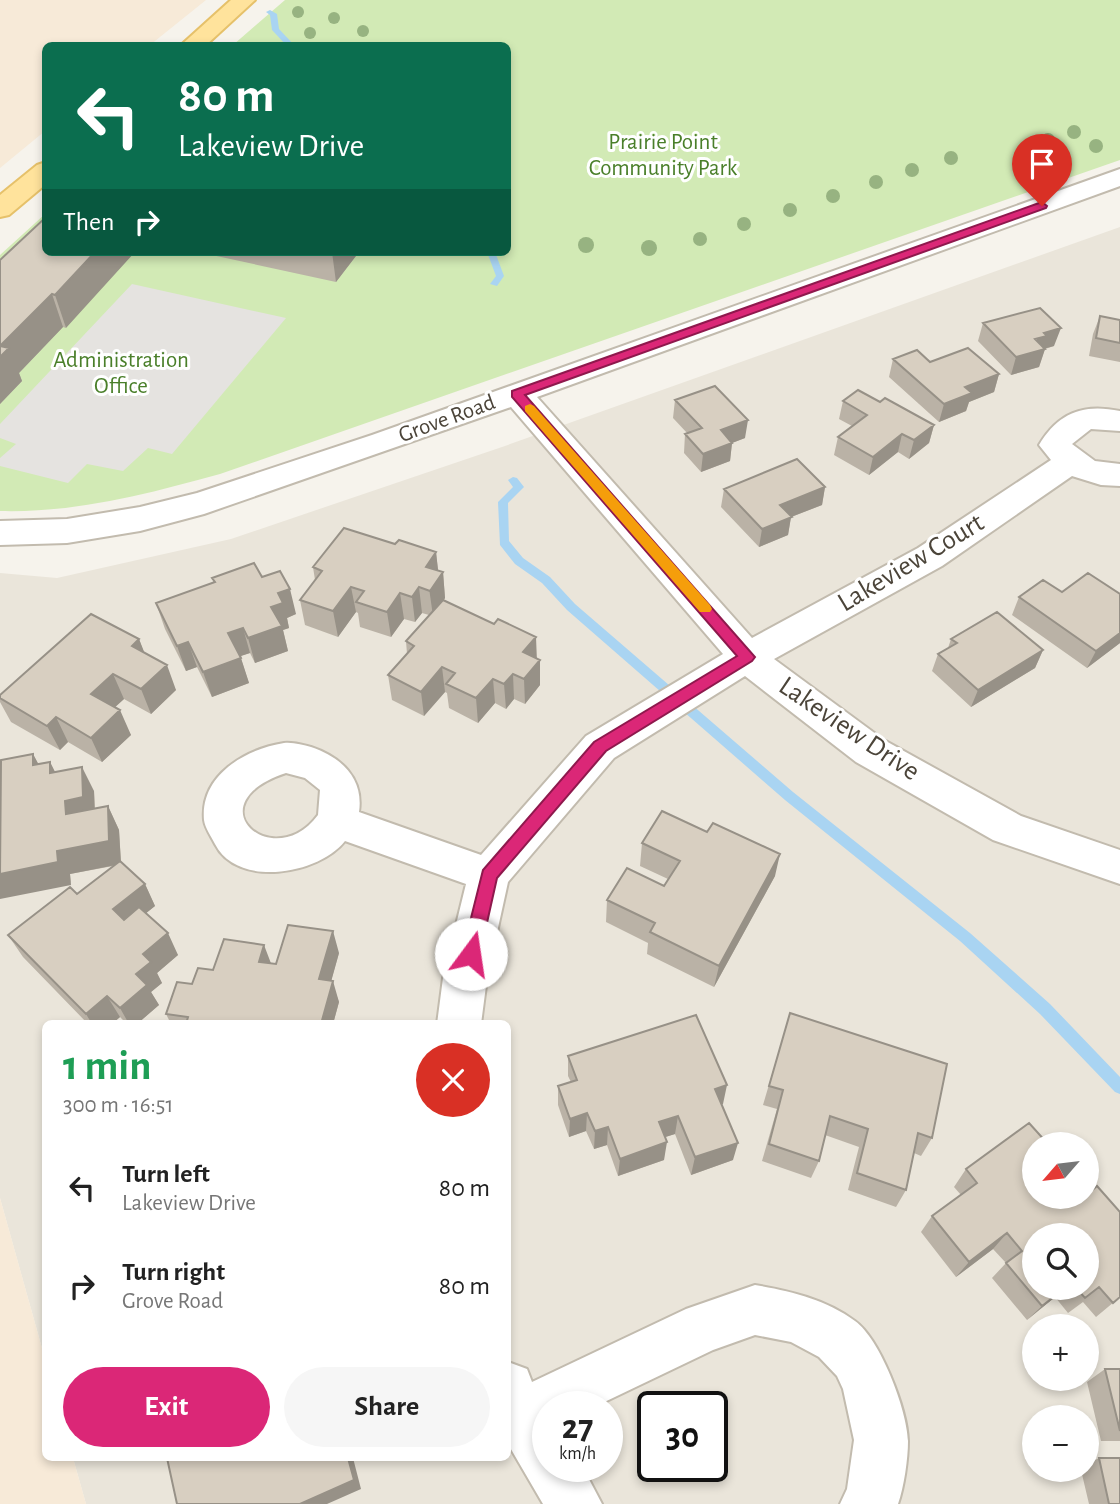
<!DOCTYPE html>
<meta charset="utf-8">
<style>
:root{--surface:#fff;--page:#f6f6f6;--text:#222;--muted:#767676;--accent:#db2777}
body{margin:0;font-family:"Alegreya Sans",sans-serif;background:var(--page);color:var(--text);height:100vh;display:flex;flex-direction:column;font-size:26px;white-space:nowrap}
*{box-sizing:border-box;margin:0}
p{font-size:23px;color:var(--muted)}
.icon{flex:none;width:38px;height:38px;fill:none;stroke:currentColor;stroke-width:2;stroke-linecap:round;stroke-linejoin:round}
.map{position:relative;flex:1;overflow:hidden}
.sheet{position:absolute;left:42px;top:1020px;width:469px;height:441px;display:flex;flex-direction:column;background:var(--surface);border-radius:10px;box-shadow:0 4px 10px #0003}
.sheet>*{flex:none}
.top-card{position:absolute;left:42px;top:42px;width:469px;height:214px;border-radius:10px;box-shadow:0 4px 10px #0003;background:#0b6e4f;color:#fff;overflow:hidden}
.needle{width:46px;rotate:242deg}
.controls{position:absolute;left:1022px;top:1132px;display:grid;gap:14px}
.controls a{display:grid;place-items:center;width:77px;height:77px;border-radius:50%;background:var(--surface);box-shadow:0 4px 10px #0003;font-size:35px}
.speed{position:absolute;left:532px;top:1391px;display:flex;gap:14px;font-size:35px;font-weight:700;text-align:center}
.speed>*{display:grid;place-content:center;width:91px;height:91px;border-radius:50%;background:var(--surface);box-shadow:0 4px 10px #0003;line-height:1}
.speed small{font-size:18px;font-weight:400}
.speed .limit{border:4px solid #111;border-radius:10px;background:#fff;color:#111}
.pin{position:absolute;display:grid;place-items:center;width:60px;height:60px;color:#fff;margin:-72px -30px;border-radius:50% 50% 50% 0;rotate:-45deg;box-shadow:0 0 7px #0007}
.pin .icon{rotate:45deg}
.me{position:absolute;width:77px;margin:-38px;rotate:14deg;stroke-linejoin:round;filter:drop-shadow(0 0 5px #0008)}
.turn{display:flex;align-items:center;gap:24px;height:147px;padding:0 21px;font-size:32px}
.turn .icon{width:91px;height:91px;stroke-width:2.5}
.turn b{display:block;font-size:49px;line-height:60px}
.then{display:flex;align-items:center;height:66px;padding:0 21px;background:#0003;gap:14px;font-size:26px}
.round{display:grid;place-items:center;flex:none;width:74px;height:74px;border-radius:37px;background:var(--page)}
.head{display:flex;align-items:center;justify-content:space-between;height:119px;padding:0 21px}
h1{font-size:42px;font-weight:600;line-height:52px;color:#1e9e55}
.primary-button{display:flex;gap:14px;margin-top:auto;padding:14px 21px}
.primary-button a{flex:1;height:80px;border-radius:42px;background:var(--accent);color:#fff;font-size:28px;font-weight:600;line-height:80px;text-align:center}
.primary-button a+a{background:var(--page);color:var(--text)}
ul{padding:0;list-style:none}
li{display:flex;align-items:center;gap:21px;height:98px;padding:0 21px}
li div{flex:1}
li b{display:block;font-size:26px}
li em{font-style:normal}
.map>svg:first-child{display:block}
.residential{fill:#eae5da;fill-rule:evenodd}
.commercial{fill:#f7ead8}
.green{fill:#d2eab5}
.parking{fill:#e5e3e0}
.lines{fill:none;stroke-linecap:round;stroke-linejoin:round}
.stream{fill:#a9d4f2;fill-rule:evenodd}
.minor-casing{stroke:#c2bbae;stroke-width:4}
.major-casing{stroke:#e6c16a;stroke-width:4}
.minor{fill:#fff;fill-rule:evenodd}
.major{fill:#ffe39c;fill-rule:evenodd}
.tree{fill:#97b381}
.wall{fill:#bab2a6;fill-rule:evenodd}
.shaded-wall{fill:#979187}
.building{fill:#d8cfc1;stroke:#979187;stroke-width:2}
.route{fill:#db2777;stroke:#8e194d;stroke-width:2}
.slow{fill:#f59e0b}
.labels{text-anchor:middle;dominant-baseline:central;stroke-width:6;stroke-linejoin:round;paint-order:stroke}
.far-park-label{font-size:23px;fill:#4a7f2a;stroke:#fff}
.far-street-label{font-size:23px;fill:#4b4439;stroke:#fff}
.street-label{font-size:28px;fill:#4b4439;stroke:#fff}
</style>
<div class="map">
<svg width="1120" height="1504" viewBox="0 0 1120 1504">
<rect width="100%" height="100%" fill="#f6f3ec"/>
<!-- residential -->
<path class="residential" d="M1120,227V1504H86L73,1458H508V1024H46L45,1359L0,1198V573L57,578L231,539L502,447ZM1034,1144H1087V1197H1034ZM1034,1236H1087V1288H1034ZM1034,1326H1087V1379H1034ZM548,1407H607V1466H548ZM653,1407H712V1466H653ZM1034,1418H1087V1470H1034Z"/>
<!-- commercial -->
<path class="commercial" d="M0,0H206L150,45L46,46L45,131L0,168Z
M0,1198L45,1359L46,1458H73L86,1504H0Z"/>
<!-- green -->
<path class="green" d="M285,0H1120V160L220,474C147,494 76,513 0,511V255L45,214L46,252H508V46L233,45Z"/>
<!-- parking -->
<path class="parking" d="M132,284L286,318L172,454L148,448L123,471L87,464L68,483L0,466V458L16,444L0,438V424Z"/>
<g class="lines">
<!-- stream -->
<path class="stream" d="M270,10L277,14L279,29L295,46H287L272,30L270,15L266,12Z
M487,252H495L504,276L497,286L490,284L496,276Z
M513,477L517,478L524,487L508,503L509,541L523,558L550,577L575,604L793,792L970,933L1050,1004L1120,1077V1094L1115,1092L1040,1014L960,941L785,800L567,610L542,583L515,564L500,545L498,502L513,487L508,480Z"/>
<!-- minor casing -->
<g class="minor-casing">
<path id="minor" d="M1120,169V186L537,397L752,638L918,548L1051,460L1039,445C1058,413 1083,403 1120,411V431L1091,429L1072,444L1095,461L1120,464V486L1101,485L1072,476L942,566L774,659L884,740L1021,816L1120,850V884L993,840L856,762L745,676L614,758L508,882L487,978L481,1024H437L443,978L466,884L345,841C318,875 237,888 215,844C211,836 205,828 204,820C200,775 246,749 284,743C293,742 303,745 311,747C341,757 364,778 359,812L481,855L586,736L723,654L511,407L204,514L140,531L67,543L0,545V521L67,519L140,507L197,493L372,435ZM286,773L305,778L320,790L318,815C274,875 192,804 286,773Z
M755,1285C790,1291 825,1299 855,1321C880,1339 907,1409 908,1441C908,1459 904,1487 898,1504H840L847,1489L854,1440L843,1389L837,1376L819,1357L791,1342L755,1335L713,1350L594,1407H548V1466H582L602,1504H543L508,1444V1362L527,1369L532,1382L686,1309Z"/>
</g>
<!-- major casing -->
<g class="major-casing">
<path id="major" d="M231,0H255L205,46H180Z
M46,162V184L9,215L0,217V195L37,165Z"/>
</g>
<!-- minor -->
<use href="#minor" class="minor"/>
<!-- major -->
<use href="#major" class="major"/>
</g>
<!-- trees -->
<g class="tree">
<circle cx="298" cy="12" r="6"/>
<circle cx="334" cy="18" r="6"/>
<circle cx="363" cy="31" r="6"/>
<circle cx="310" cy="33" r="6"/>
<circle cx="1074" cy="132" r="7"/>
<circle cx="1048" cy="140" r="7"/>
<circle cx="1096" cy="146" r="7"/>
<circle cx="951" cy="158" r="7"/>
<circle cx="912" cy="170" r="7"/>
<circle cx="876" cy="182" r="7"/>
<circle cx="833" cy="196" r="7"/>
<circle cx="790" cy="210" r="7"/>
<circle cx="744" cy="224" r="7"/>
<circle cx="700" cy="239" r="7"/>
<circle cx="586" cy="245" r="8"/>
<circle cx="649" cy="248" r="8"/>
</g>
<!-- wall -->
<path class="wall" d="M46,217L66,328L63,327L19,373L22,381L0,404V260Z
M198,252H359L336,282Z
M1100,316L1120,320V362L1089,356L1093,334Z
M983,323L1054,346L1045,349L1039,367L1011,375L978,341Z
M893,359L930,362L999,374L994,392L969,402L966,411L939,422L889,377Z
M675,400L745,438L732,443L730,461L701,472L684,453L685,434H688L673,418Z
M843,401L880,402L934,425L929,443L909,459L898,452L869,475L834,455L838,437L852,426L839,419Z
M825,487L822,505L791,517L788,535L759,547L721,507L724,489Z
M395,544L436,552L438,571L443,572L445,598L443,601L537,658L540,685L525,704L514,699L506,709L495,703L478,723L449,708L447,693L445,692L424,716L392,700L388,675L407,654L406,641L429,615L422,613L415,622L404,619L391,637L360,627L358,613L356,612L338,637L305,625L300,600L315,580L313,567Z
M262,577L296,614L287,618L289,628L283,630L288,651L255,663L250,653L240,656L249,683L212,697L197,667L186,671L165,629L156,603L214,583L212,578Z
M1062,592L1120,643L1087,668L1012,615L1019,597Z
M139,639L144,653L176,690L151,714L124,699L115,707L131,735L102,762L68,742L60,750L11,722L0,702V695Z
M951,639L1043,650L1035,668L971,707L932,671L938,654L948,648Z
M33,754L38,764L50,762L55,772L94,791L95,809L108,806L119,830L121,862L145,884L155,906L146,913L178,955L157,973L162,983L151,992L159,1005L137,1024H127L120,1017L112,1024H88L23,957L8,935L77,894L113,866L70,874L71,885Z
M642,843L775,876L714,987L647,954L648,943L606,922L607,900L664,886L668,879L640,866Z
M339,953L331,981L339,1002L333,1024H171L166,1014L192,984L213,970L271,963L276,964Z
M790,1013L932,1138L921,1156L914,1153L906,1190L896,1207L848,1190L859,1147L825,1135L819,1161L811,1178L762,1161L777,1109L763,1105Z
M568,1056L723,1104L721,1105L733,1160L691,1175L675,1134L665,1137L664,1160L618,1176L607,1145L594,1149L586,1131L569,1137L558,1105V1086L571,1082L568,1076Z
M1029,1123L1048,1144H1034V1197H1087V1187L1090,1192L1097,1186L1120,1212V1297L1096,1317L1083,1302L1068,1313L1055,1297L1027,1320L992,1278L1006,1263L993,1249L956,1277L921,1232L932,1216L961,1195L954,1187L966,1169ZM1034,1236H1087V1288H1034Z
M1105,1369H1120V1441H1101L1087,1382Z
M1099,1458L1120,1504H1089L1081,1470H1087V1464Z"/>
<!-- shaded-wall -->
<path class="shaded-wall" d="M95,252H135L66,328L55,295Z
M332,252H359L336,282Z
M52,294L63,327L19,373L22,381L0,404V346Z
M1061,328L1054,346L1043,349H1045L1039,367L1011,375L1016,357L1044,333Z
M999,374L994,392L969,402L966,411L939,422L944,404L965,387Z
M748,420L745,438L732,443L730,461L701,472L703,454L721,430Z
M934,425L929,443L909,459L914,440Z
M902,434L898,452L869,475L873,457Z
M825,487L822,505L791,517L788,535L759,547L762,529L780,505Z
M436,552L439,578L443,572L445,598L433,616L426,567Z
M351,587L356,612L338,637L333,611Z
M419,587L422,613L415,622L412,597Z
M290,589L296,614L287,618L289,628L283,630L288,651L255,663L248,638L271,607L278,593Z
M400,593L404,619L391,637L387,612Z
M243,628L250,653L235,658L228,633Z
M1120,633V643L1087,668L1096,651Z
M536,637L537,662L523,652Z
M139,639L149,664L132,646Z
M188,642L197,667L186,671L177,646Z
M1043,650L1035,668L971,707L978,690Z
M241,658L249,683L212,697L203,672Z
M540,660V685L525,704L524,679Z
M167,665L176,690L151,714L141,689Z
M442,667L445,692L424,716L421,692Z
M113,674L124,699L102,719L91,694Z
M513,674L514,699L506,709L504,684Z
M493,679L495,703L478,723L476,698Z
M120,710L131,735L102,762L91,738Z
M56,717L68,742L60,750L47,726Z
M33,754L46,778L33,765Z
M50,762L62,786L50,773Z
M82,767L94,791L95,821L66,814L65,801Z
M108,806L119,830L121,864L70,874L71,885L0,899V874L57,851Z
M780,854L775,876L714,987L719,966Z
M145,884L155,906L124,931L113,909Z
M333,931L339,953L326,1000L319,979Z
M168,933L178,955L157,973L162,983L151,992L159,1005L137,1024H129L120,1008L136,974L143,954Z
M264,945L272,966L259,962Z
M333,981L339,1002L333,1024H321Z
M107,996L120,1017L112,1024H92L86,1014Z
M727,1085L723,1104L710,1108L715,1089Z
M587,1113L586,1131L569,1137L570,1119Z
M678,1116L675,1134L656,1140L659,1122Z
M608,1127L607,1145L594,1149L595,1131Z
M667,1142L664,1160L618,1176L620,1159Z
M738,1143L733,1160L691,1175L695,1157Z
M1007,1233L993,1249L956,1277L969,1262Z
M1066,1288L1055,1297L1027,1320L1042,1306Z
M348,1458H353L361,1489L327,1504H300Z"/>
<!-- building -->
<path class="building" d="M46,217V252H95L55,295L52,294L0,346V260Z
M1040,308L1061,328L1044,333L1047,336L1035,339L1045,349L1016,357L983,323Z
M1100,316L1120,320V343L1096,338Z
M0,346L9,348L0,357Z
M968,348L999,374L965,387L972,393L944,404L893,359L917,350L930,362Z
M715,386L748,420L721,430L732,443L703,454L685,434L702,428L675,400Z
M858,390L880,402L885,398L934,425L914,440L902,434L873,457L838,437L867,415L843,401Z
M797,459L825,487L780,505L792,517L762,529L724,489Z
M344,528L395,544L399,540L436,552L426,567L443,572L430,591L419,587L412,597L400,593L387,612L356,602L364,591L351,587L333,611L300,600L322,571L313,567Z
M254,563L262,577L280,571L290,589L278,593L283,603L271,607L282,626L248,638L243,628L228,633L241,658L203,672L188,642L177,646L156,603L215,582L212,578Z
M1088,573L1120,594V633L1096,651L1019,597L1043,580L1062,592Z
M443,600L494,624L498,619L536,637L523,652L540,660L524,679L513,674L504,684L493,679L476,698L446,684L455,673L442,667L421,692L388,675L414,646L406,641Z
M997,612L1043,650L978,690L938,654L957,643L951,639Z
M91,614L139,639L132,646L167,665L141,689L113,674L91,694L120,710L91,738L56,717L47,726L0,698V695Z
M33,754V765L50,762V773L82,767L83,797L65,801L66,814L108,806L109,841L57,851L58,862L0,874L1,760Z
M662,811L707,832L713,823L780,854L719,966L650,932L655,923L607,900L627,868L664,886L680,861L642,843Z
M120,861L145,884L113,909L124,920L139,907L168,933L143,954L151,962L136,974L147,985L120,1008L107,996L86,1014L8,935L70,887L77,894Z
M288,925L333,931L319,979L333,981L321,1024H186L188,1017L166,1014L177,982L192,984L198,968L213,970L224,939L264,945L259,962L276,964Z
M790,1013L947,1064L932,1138L918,1133L906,1190L857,1173L868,1129L830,1116L819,1161L769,1144L783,1090L769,1086Z
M696,1015L727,1085L715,1089L738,1143L695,1157L678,1116L659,1122L667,1142L620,1159L608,1127L595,1131L587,1113L570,1119L558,1086L577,1080L568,1056Z
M1029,1123L1048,1144H1034V1197H1087V1187L1090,1192L1097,1186L1120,1212V1297L1113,1303L1099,1287L1085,1298L1076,1288H1087V1236H1034V1288H1065L1042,1306L1006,1263L1022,1251L1007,1233L969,1262L932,1216L977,1183L966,1169Z
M1105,1369H1120V1431Z
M167,1458H348L354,1480L300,1504H177Z
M1099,1458H1120V1504H1109Z"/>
<!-- route -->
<path class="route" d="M1042,202L1047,206L1046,208L525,395L755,657L752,661L606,751L497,878L480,954L478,959L471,962L465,959L462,954L483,870L594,742L737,656L512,397V391Z"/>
<!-- slow -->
<path class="slow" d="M530,404L534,406L710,605L712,609L710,612H700L525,411V406Z"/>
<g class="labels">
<!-- far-park labels -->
<g class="far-park-label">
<text x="663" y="142">Prairie Point<tspan x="663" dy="26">Community Park</tspan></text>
<text x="121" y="360">Administration<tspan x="121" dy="26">Office</tspan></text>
</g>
<!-- far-street labels -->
<g class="far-street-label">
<text transform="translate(447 419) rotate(-20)">Grove Road</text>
</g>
<!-- street labels -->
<g class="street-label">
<text transform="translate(911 563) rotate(-31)">Lakeview Court</text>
<text transform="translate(849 729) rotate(34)">Lakeview Drive</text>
</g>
</g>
</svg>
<div class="controls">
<a><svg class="needle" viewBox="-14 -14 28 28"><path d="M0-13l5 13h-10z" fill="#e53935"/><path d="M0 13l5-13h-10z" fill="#767676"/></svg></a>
<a><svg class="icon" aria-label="search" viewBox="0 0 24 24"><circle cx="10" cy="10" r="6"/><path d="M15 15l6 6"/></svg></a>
<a>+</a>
<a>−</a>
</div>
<div class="speed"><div>27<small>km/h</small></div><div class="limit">30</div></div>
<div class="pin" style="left:1042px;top:206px;background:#d93025"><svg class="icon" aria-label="arrive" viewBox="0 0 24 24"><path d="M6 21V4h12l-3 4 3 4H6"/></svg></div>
<svg class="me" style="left:471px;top:954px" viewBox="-20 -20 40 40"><circle r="19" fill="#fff"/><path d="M0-13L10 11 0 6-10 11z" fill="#db2777"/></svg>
<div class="top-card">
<div class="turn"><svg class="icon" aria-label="left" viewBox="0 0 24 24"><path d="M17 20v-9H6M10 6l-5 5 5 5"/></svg><div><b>80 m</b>Lakeview Drive</div></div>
<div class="then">Then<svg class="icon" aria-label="right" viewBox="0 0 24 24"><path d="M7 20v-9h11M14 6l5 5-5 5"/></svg></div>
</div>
<section class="sheet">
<div class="head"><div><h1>1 min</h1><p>300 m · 16:51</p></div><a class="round" style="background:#d93025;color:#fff"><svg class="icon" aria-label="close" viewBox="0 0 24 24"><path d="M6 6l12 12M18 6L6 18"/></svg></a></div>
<ul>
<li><svg class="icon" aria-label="left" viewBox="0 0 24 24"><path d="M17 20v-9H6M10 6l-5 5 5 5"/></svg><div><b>Turn left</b><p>Lakeview Drive</p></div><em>80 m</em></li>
<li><svg class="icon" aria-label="right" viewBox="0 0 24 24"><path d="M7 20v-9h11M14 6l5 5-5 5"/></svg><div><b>Turn right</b><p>Grove Road</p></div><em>80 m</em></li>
</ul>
<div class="primary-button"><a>Exit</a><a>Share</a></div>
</section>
</div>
